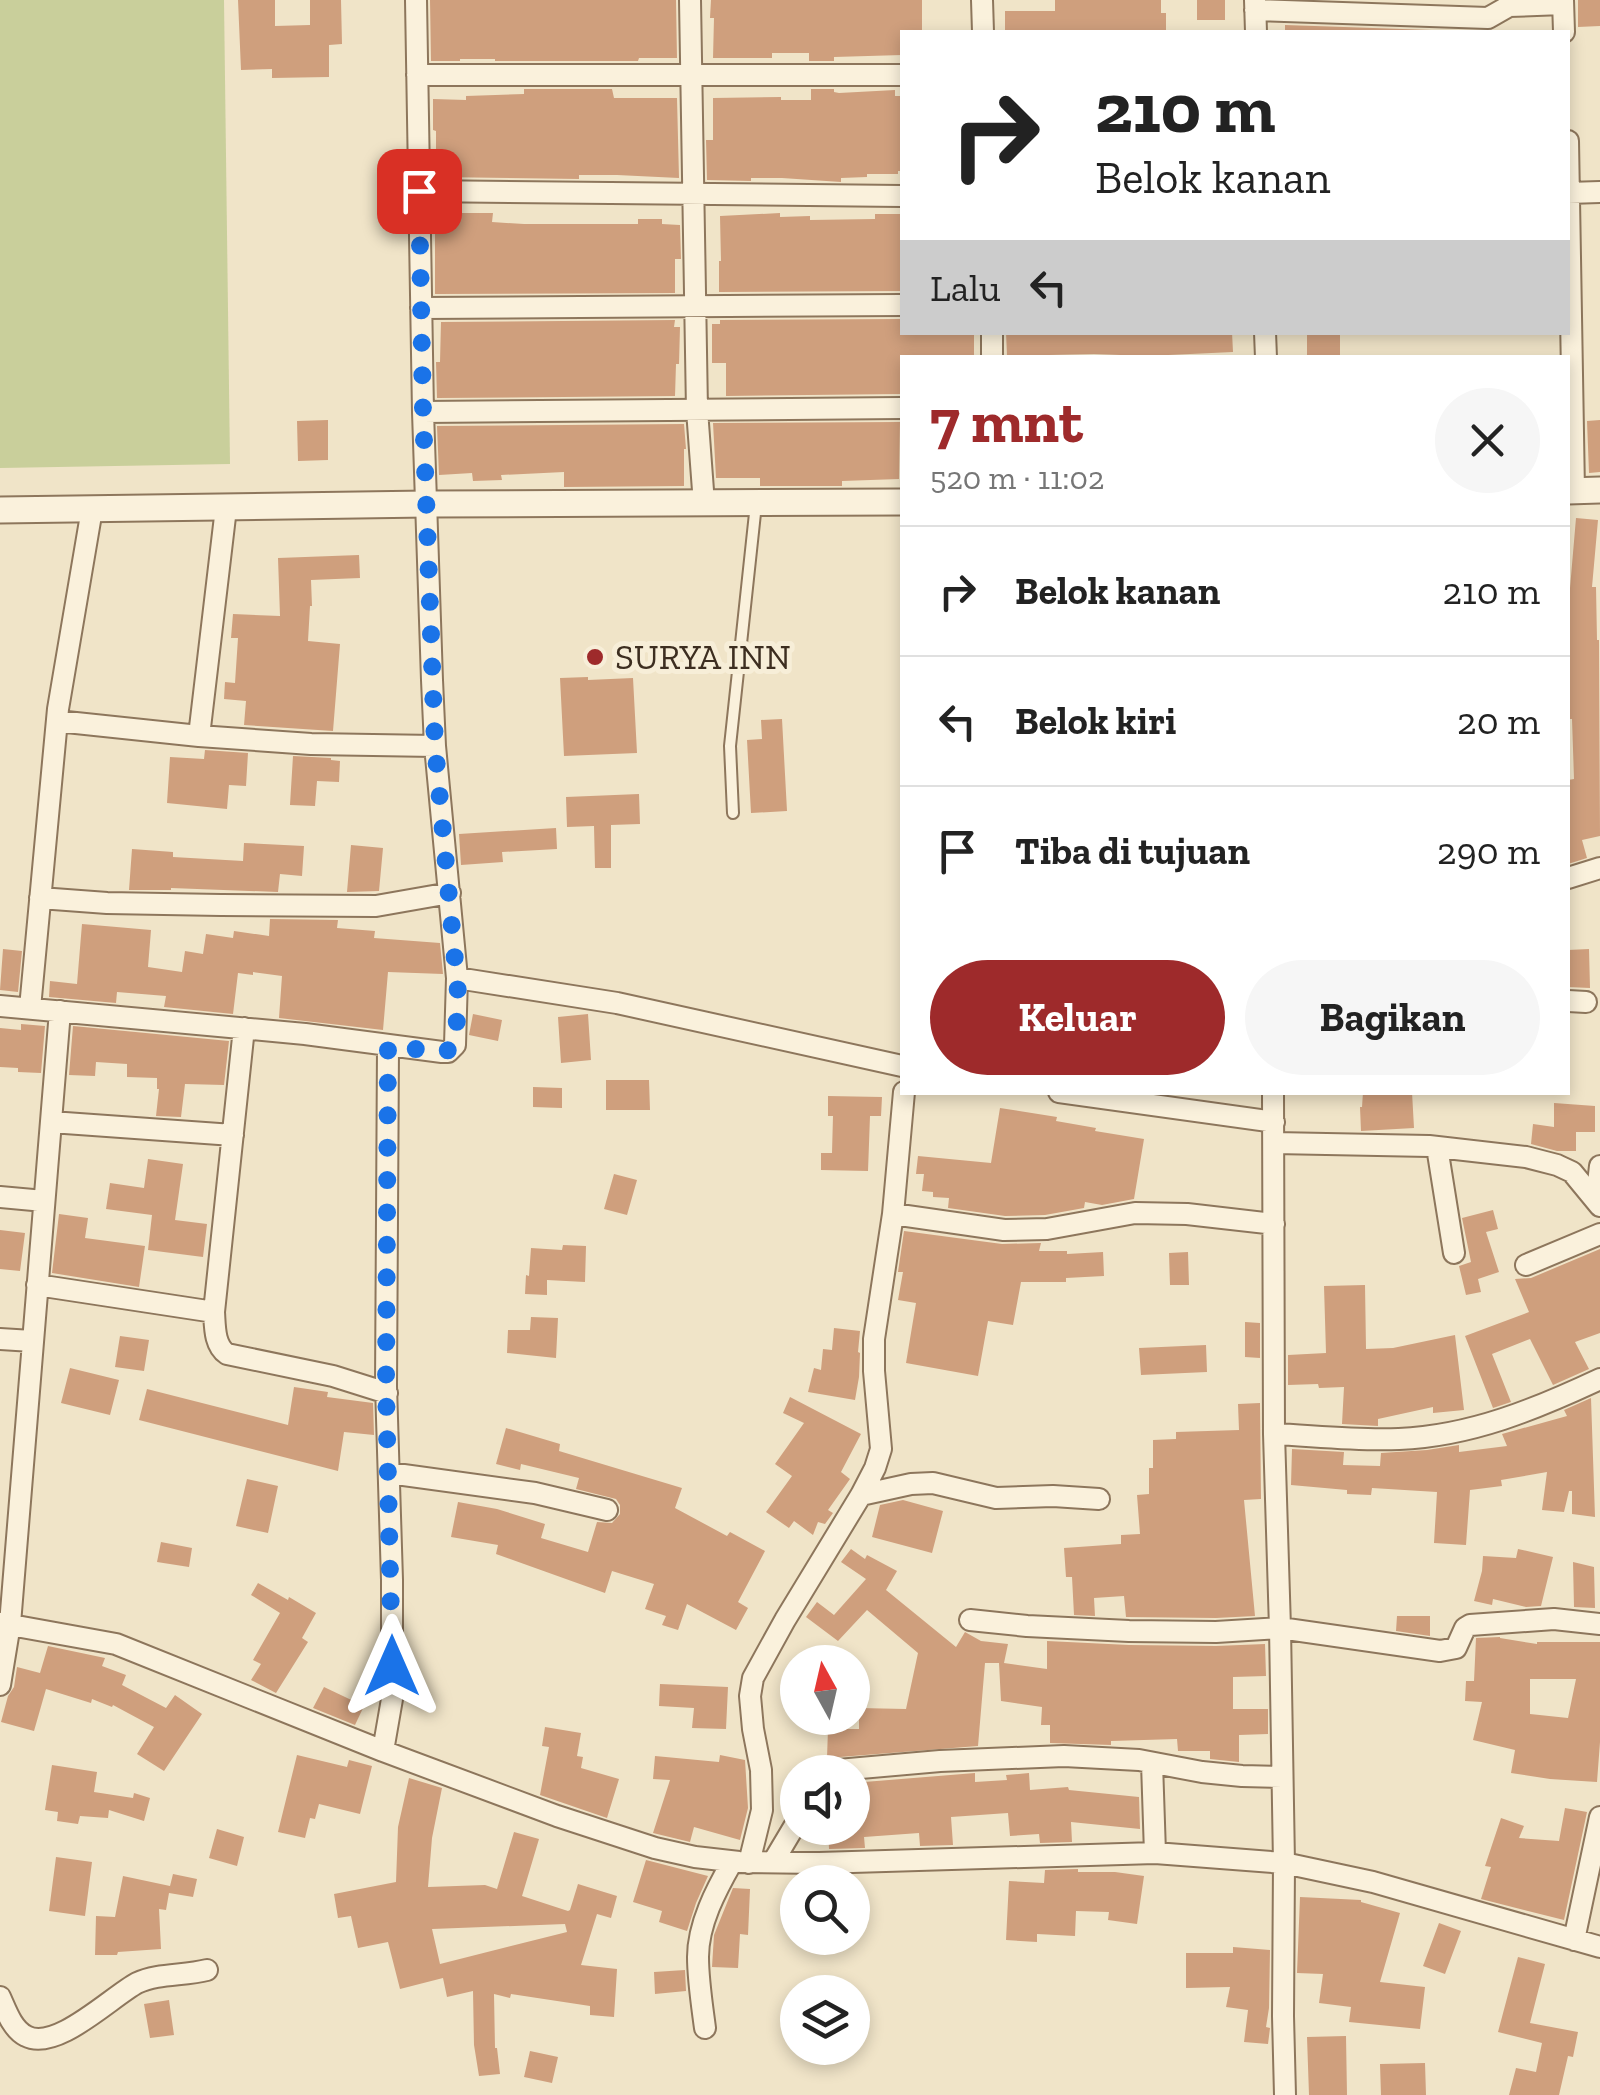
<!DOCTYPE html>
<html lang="id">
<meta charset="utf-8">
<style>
:root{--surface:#fff;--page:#f6f6f6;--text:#222;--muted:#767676;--line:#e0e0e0;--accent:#9e2a2b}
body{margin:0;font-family:"Zilla Slab",serif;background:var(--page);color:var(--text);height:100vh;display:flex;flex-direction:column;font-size:38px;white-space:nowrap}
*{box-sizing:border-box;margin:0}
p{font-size:32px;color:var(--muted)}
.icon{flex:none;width:55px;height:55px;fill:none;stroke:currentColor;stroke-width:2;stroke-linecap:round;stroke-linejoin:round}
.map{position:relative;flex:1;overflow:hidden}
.sheet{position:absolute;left:900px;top:355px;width:670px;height:740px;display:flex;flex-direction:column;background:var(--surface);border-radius:0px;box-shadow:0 5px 15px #0003}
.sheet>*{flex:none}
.hud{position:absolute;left:900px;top:30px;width:670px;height:305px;border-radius:0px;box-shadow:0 5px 15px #0003;background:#fff;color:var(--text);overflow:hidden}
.needle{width:65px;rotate:352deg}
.tools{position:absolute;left:780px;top:1645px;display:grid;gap:20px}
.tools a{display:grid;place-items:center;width:90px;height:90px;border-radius:50%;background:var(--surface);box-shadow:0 5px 15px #0003;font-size:50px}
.pin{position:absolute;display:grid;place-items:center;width:85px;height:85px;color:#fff;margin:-42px;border-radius:20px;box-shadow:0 5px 15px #0006}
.me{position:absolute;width:110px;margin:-55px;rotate:0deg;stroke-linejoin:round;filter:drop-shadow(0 0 8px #0008)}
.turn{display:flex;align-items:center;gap:35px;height:210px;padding:0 30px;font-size:45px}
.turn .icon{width:130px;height:130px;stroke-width:2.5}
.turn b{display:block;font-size:70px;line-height:85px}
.then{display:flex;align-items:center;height:95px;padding:0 30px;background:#0003;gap:20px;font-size:38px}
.round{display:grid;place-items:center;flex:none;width:105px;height:105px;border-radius:52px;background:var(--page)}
.head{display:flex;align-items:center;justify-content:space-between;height:170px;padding:0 30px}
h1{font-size:60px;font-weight:700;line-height:75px;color:var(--accent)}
.cta{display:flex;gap:20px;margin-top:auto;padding:20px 30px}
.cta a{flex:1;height:115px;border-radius:60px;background:var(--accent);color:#fff;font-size:40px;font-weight:700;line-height:115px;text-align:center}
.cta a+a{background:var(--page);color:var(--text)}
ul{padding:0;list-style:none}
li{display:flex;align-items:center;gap:30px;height:130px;padding:0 30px;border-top:2px solid var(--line)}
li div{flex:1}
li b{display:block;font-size:38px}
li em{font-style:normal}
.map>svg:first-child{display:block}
.green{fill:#c9cf9b}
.building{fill:#cf9f7d;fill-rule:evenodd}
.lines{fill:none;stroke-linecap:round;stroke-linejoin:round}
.service-casing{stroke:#8d765c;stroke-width:14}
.minor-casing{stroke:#8d765c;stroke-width:24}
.tertiary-casing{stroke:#8d765c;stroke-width:29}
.service{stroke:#faf1dc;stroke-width:10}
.minor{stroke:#faf1dc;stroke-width:20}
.tertiary{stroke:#faf1dc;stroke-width:25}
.route{stroke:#1a73e8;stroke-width:18;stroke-dasharray:0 32.4}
.poi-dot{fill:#9e2a2b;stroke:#f7eed8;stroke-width:4}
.labels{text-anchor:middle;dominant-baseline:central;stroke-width:10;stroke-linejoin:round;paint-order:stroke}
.poi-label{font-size:35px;fill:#3d2e20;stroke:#f7eed8;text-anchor:start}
</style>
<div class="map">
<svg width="1600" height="2095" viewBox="0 0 1600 2095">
<rect width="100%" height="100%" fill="#f0e4c8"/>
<!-- green -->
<path class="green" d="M0,0H224L230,464L0,468Z"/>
<!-- building -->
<path class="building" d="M238,0H275V26L310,25V0H341L342,44L329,45V77L272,78V69L241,70Z
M430,0H676L677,58H639L638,61H495V59H460V61H431Z
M711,0H922V32H902V55L834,57V61H809V53H772V58H713L714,18H710Z
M1055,0H1161V13H1166V32H1005V11H1055Z
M1197,0H1225V20H1197Z
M1578,0H1600V26L1578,27Z
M1285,25L1461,31V32H1285Z
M524,89H612L614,98H677L679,178L617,175H579V179L436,177V131L433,130V99L466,100V96L524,94Z
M811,89H834V92L839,93L895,90V96H902V171H898V174H867V177L841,178V182L782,178H751V181L707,180L706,140H713V98L781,97V100H811Z
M435,213H493L492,222L524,224H638V219H662V224L680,225L681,259H675V293L435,294Z
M780,213V217L810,216V220L875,219V214H902V291L719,292V261H721L720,216Z
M902,319V332H974V358H902V360H900V394L726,396V363H712V324H720V320Z
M675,320L674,327H680L679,364H676L675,396L437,398L436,362H440L441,322Z
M1006,332H1232L1233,352L1147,356L1094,354L1007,356Z
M1307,332H1340V356L1307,357Z
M328,420V460L298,461L297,421Z
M1600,420V472L1589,473L1587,421Z
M900,422L899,479L842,481V486H760V478H716L713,423Z
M684,424L686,449H684V486L564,487V472L501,475L502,480L473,481L472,473L439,475L437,426Z
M1576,518L1598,520L1592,587H1596L1597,640H1599L1600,836L1582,840L1587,858L1568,864V780L1574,779L1572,719H1568V588H1570Z
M359,555L360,578L311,580L312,606H310L308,641L340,644L333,731L244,725L246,701L224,699L225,682L235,683L238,638H231L233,614L280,616L278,558Z
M588,677V680L633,678L637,753L564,756L560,678Z
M782,719L787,811L751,813L747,740L762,739L761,720Z
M205,750L248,753L246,786L229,785L227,809L167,803L170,757L204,759Z
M293,756L331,758V760L340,761L339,782L317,781L315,806L290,805Z
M639,794L640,824L611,825V868H595L594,826L567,827L566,797Z
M556,828L557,849L502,852L503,862L461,865L459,834Z
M244,843L304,846L302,876L280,874L278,892L171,888V890H129L132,849L173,852V857L243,861Z
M351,845L383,848L379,891L347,892Z
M270,919L338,920L337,928L375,931L374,938L440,943L443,974L388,972L383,1030L279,1018L282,976L253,972V975L238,973L233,1014L164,1007L166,996L117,992L116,1003L49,997L50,981L77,984L82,924L151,930L148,967L182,972L185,951L203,954L206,934L233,938L234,931L269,936Z
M3,949L22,951L18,992L0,990Z
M1589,949L1590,988L1568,987V950Z
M473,1014L502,1020L498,1041L469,1035Z
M588,1014L591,1060L561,1063L558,1017Z
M21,1024L45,1026L41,1073L18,1072V1068L0,1067V1028L21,1030Z
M73,1026L229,1041L224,1085L185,1084L181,1117L156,1116L159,1089H157V1078L127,1077V1064L96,1062L95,1076L69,1075Z
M606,1080H649L650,1110H606Z
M533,1087L562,1088V1108L533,1107Z
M1363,1092H1412L1414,1128L1361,1131L1360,1107H1362Z
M828,1096L882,1097L881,1116H870L868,1171L821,1170V1153H832L833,1116H828Z
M1554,1103L1595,1106V1132H1576V1151H1557L1531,1144L1533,1124L1554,1127Z
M1000,1108L1057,1117L1056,1121L1096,1128L1095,1131L1144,1139L1134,1199L1102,1205L1085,1202L1084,1208L1045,1215L1005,1216L948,1208L949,1198L933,1197V1192L922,1191L924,1174H916L918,1156L991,1163Z
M148,1159L183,1164L175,1220L207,1224L203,1257L148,1250L152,1215L106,1209L110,1183L144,1188Z
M614,1174L637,1180L627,1215L604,1209Z
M1493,1210L1498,1229L1486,1232L1499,1272L1478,1279L1481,1292L1466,1295L1459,1266L1471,1262L1462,1218Z
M59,1214L88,1218L85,1238L145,1246L139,1287L52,1273Z
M0,1230L25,1233L20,1271L0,1269Z
M904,1231L1002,1244L1041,1243L1039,1251H1067V1254L1103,1252L1104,1276L1066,1278V1282H1021L1013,1325L988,1321L978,1376L906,1363L916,1303L898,1300L903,1272H898Z
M563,1245L586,1246L585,1282L547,1280V1295L525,1294L526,1275L529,1276L531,1248L562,1250Z
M1600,1249V1333L1575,1342L1589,1369L1553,1385L1530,1339L1492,1354L1511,1402L1493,1408L1465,1336L1529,1312L1515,1279L1531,1278Z
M1188,1252L1189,1285H1170L1169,1253Z
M1365,1285L1366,1349L1393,1348L1455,1335L1464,1410L1433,1413V1407L1378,1419V1426L1342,1424L1344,1387L1319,1388L1318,1384L1288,1385V1355L1326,1353L1324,1286Z
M531,1317L558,1318L556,1358L507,1353L508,1330H530Z
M1245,1322L1260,1323V1358L1245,1357Z
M834,1328L860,1331L858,1352L860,1353L859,1377L855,1400L808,1392L814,1368L821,1370L823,1349L832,1350Z
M120,1336L149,1340L144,1371L115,1367Z
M1206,1345L1207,1372L1141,1375L1139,1348Z
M70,1368L119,1380L110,1415L61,1403Z
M294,1387L328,1392L327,1397L373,1403L374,1435L344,1432L338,1471L139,1420L147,1389L288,1425Z
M790,1397L861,1434L841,1472L850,1479L828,1510L833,1513L825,1524L818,1522L813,1535L794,1521L789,1528L766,1512L792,1476L775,1464L804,1423L783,1413Z
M1591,1398L1595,1517L1572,1514V1491H1569L1564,1512L1542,1510L1547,1472L1501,1480L1502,1486L1470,1490L1466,1545L1434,1543L1437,1492L1372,1488L1371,1495L1347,1494V1490L1291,1485L1292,1449L1344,1452L1343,1465L1380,1466L1381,1453L1427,1450L1459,1445V1452L1507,1446L1502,1434L1567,1416L1564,1410Z
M1260,1403L1261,1499L1244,1500L1255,1616L1216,1618L1126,1617L1124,1596L1094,1598L1095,1616L1074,1615L1072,1577H1066L1064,1548L1121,1544V1535L1140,1534L1137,1495L1149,1494V1468H1153V1440L1176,1439V1432L1239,1430L1238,1404Z
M506,1428L560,1444L559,1451L682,1488L675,1508L727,1536L730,1532L765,1551L738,1602L748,1608L736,1630L687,1604L678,1630L662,1625L666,1616L645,1609L654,1584L612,1571L605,1593L496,1554L498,1545L451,1537L458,1502L497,1509L545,1524L541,1538L588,1552L597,1522L612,1523L620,1514V1505L616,1499L576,1489L579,1478L521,1464L520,1470L496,1464Z
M247,1479L278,1486L268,1533L236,1526Z
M903,1500L943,1511L932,1553L872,1537L880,1505Z
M161,1542L192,1548L189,1567L157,1562Z
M851,1549L865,1559L867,1555L897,1571L886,1590L956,1647L965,1632L981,1641L1008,1644L1004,1663L1047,1669V1641L1129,1645L1216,1646L1265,1644L1266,1676L1233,1677V1709H1268V1734L1239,1735V1762L1210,1759V1751H1178L1177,1739L1111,1741V1745L1050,1743V1725H1041L1042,1707L1001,1701L999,1663H985L978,1746L827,1758L828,1729H859V1708L906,1709L918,1653L867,1610L838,1641L806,1617L817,1602L834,1615L866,1579L841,1562Z
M1518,1549L1553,1557L1541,1606L1526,1607L1493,1599L1492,1605L1474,1601L1482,1571L1483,1556L1516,1558Z
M1573,1562L1594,1567L1595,1608L1574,1607Z
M258,1583L288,1600L289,1597L316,1613L302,1638L308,1642L276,1693L251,1680L261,1664L253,1660L280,1613L251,1595Z
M1397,1616H1430V1636L1396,1631Z
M1500,1637V1638L1537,1644V1642H1600V1742L1597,1782L1550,1779L1511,1773L1515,1750L1473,1740L1482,1702L1465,1701L1466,1681H1474L1476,1638ZM1530,1679H1576L1568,1718L1530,1714Z
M48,1646L105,1658L102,1666L126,1675L122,1685L166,1708L175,1695L202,1714L164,1771L137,1754L154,1727L113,1705L112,1707L92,1699L91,1703L46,1689L34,1731L1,1722L8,1696L14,1687L17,1667L40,1673Z
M660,1684L728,1687L726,1729L692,1728L694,1708L659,1706Z
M324,1687L364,1706L355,1725L313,1708Z
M545,1727L581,1733L577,1756L583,1757L581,1768L619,1779L607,1818L540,1795L549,1747L542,1746Z
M297,1755L347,1767L349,1760L372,1766L360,1814L319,1804L315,1819L310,1818L305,1838L278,1832Z
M720,1755L745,1760L748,1808L740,1840L694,1827L690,1842L653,1833L670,1780L653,1779L655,1756L719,1762Z
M52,1765L97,1772L94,1792L133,1798L134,1793L150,1798L144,1821L109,1810L108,1818L80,1816L78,1824L57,1821L58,1812L45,1810Z
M975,1773V1782L1007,1780L1006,1775L1029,1773L1030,1790L1068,1787L1069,1790L1139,1797L1140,1829L1071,1822L1072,1842L1040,1843L1039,1834L1010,1836L1008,1813L951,1817L953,1845L920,1846L919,1833L864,1837L865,1848L829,1849L828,1828H852V1783Z
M409,1778L442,1788L432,1838L428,1887L485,1885L497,1889L514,1832L539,1839L522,1896L568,1911L570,1910L578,1884L617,1896L611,1918L597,1914L581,1965L617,1969L614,2017L590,2015V2006L511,1994L510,1998L494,1994L495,2048H497L500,2074L479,2076L474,2045L473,1991L447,1997L443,1978L400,1989L388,1942L358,1948L351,1916L338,1918L334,1894L396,1882L398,1827ZM565,1924L567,1932L440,1964L432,1929Z
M1565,1808L1587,1812L1564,1920L1481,1899L1491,1867L1485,1866L1501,1818L1524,1826L1519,1838L1559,1841Z
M217,1829L244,1837L237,1866L209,1858Z
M56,1857L92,1862L85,1916L49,1911Z
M646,1860L708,1876L696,1903L687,1931L659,1922L662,1911L633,1902Z
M1078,1869V1872H1115L1144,1876L1137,1924L1108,1920L1109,1912L1076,1911L1075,1936L1037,1934V1942L1006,1940L1009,1881L1044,1883L1045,1870Z
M173,1874L197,1879L193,1897L169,1893L166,1910L159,1909L161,1949L118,1952L117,1955H95L96,1916L115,1917L123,1876L170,1886Z
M733,1888L750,1889L748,1935L740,1934L738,1968L712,1967L714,1935Z
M1300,1897L1361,1900V1902L1400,1913L1380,1982L1425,1987L1420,2029L1349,2022L1351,2007L1319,2003L1323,1974L1297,1973Z
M1439,1923L1461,1931L1445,1974L1423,1966Z
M1233,1947L1270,1950L1269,2008L1266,2027L1270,2028L1268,2044L1244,2042L1248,2010L1226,2007L1230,1987L1186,1988V1953H1233Z
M1518,1957L1545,1964L1530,2023L1578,2032L1573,2057L1568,2056L1559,2095H1509L1516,2068L1536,2072L1542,2043L1498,2032Z
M685,1970L686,1991L655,1994L654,1972Z
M169,2000L174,2035L150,2038L144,2004Z
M1346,2036L1347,2095H1309L1307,2037Z
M530,2051L558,2057L552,2083L524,2077Z
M1425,2063L1426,2095H1381L1380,2064Z"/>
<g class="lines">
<!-- service casing -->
<g class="service-casing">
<path id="service" d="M733,813L730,746L756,504"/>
</g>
<!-- minor casing -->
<g class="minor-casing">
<path id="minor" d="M690,0L697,410L704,504
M982,0L983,32
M1255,0L1256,32
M1563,0L1564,32
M1255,10L1488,18L1509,6L1563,4
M417,75H902
M1568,141L1574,491
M419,191L902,196
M1568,193L1600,192
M421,308L902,305
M992,332V358
M1265,332L1266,358
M423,412L902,408
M57,721L199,736L311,744L435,746
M199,736L226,508
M1568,878L1600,868
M40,898L107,903L221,905L376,906L450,893
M457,978L617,1003L902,1066
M1568,1001L1586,1002
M0,1006L305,1034L442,1052H448L455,1045L457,978L435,746L432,680L423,412L416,0
M30,1008L58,709L92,509
M1059,1092L1274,1122
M1273,1092L1274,1434L1280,1628L1284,1863L1373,1882L1600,1947
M51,1122L233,1135
M1275,1143L1429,1146L1526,1157L1557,1165L1572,1172L1600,1206
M1437,1147L1454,1253
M0,1197L44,1201
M1596,1201L1600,1166
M893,1214L1004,1230L1047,1229L1135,1213L1187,1214L1274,1224
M1526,1265L1600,1234
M37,1285L214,1312L244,1028
M214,1312C215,1326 214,1345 227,1354L333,1376L387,1393
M0,1339L32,1341
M1274,1434C1315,1436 1358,1441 1399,1439C1471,1436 1536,1409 1600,1379
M389,1473L535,1493L607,1510
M861,1495L911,1484L933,1483L996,1498L1053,1496L1099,1499
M970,1620L1027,1626L1129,1631L1216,1632L1280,1628L1440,1651L1456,1648L1465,1628L1470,1625L1554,1619L1600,1624
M0,1623L116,1644L383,1751L557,1816L655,1848L695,1857L739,1862L819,1863L1155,1853L1284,1863L1283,2016L1285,2095
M0,1685L10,1624L60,1011
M383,1751L392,1699V1580L386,1386L388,1047
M1152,1763L1155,1853
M829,1772L838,1770L940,1761L1064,1756L1139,1760L1202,1772L1242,1776L1282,1777
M773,1862L798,1820
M749,1863L762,1810L761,1770L753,1729L750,1696L753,1678L785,1620L861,1495L875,1468L881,1449L874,1371V1339L893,1214L904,1092
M1574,1940L1600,1817
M0,1997C6,2010 12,2029 26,2036C56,2052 111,1997 137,1983C158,1973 184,1976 207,1970
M705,2028C702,2005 698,1980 698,1957C698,1924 716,1890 732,1862"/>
</g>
<!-- tertiary casing -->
<g class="tertiary-casing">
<path id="tertiary" d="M1568,491L1600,490
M0,510L427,504L902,502"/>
</g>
<!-- service -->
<use href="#service" class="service"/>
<!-- minor -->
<use href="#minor" class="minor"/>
<!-- tertiary -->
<use href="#tertiary" class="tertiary"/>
</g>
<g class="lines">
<!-- route -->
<path class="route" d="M392,1666L386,1386L388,1046L442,1052L452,1049L456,1039L458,993L435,746L423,412L419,191"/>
</g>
<!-- markers -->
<circle class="poi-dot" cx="595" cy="657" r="10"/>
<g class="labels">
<!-- poi labels -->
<g class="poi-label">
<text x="615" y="657">SURYA INN</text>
</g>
</g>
</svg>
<div class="tools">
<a><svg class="needle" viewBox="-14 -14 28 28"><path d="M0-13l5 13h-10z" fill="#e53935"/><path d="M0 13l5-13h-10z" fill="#767676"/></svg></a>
<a><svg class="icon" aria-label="sound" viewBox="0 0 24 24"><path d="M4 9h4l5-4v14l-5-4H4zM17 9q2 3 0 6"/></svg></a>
<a><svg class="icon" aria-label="search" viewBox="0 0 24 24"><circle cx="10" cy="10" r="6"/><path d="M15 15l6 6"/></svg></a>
<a><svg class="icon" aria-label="layers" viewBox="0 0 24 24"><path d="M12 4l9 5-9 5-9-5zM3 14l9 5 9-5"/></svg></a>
</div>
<div class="pin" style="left:419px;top:191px;background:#d93025"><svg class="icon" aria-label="arrive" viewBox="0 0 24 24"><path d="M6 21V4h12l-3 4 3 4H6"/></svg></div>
<svg class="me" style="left:392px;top:1666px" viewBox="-20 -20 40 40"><path d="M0-17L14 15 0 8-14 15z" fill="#1a73e8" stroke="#fff" stroke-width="4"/></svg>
<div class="hud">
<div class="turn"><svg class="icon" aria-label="right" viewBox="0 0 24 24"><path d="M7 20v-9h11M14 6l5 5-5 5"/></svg><div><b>210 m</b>Belok kanan</div></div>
<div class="then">Lalu<svg class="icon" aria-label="left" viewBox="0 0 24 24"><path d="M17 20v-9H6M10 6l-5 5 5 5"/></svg></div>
</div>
<section class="sheet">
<div class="head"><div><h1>7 mnt</h1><p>520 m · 11:02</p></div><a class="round"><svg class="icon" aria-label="close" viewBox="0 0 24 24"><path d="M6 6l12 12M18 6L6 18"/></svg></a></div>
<ul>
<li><svg class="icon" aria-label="right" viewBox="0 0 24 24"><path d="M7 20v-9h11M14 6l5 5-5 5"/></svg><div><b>Belok kanan</b></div><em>210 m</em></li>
<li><svg class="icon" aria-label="left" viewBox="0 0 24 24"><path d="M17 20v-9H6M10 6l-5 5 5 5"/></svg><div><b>Belok kiri</b></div><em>20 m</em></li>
<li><svg class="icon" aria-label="arrive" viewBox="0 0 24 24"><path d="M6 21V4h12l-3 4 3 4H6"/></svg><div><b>Tiba di tujuan</b></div><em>290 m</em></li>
</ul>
<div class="cta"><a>Keluar</a><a>Bagikan</a></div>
</section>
</div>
